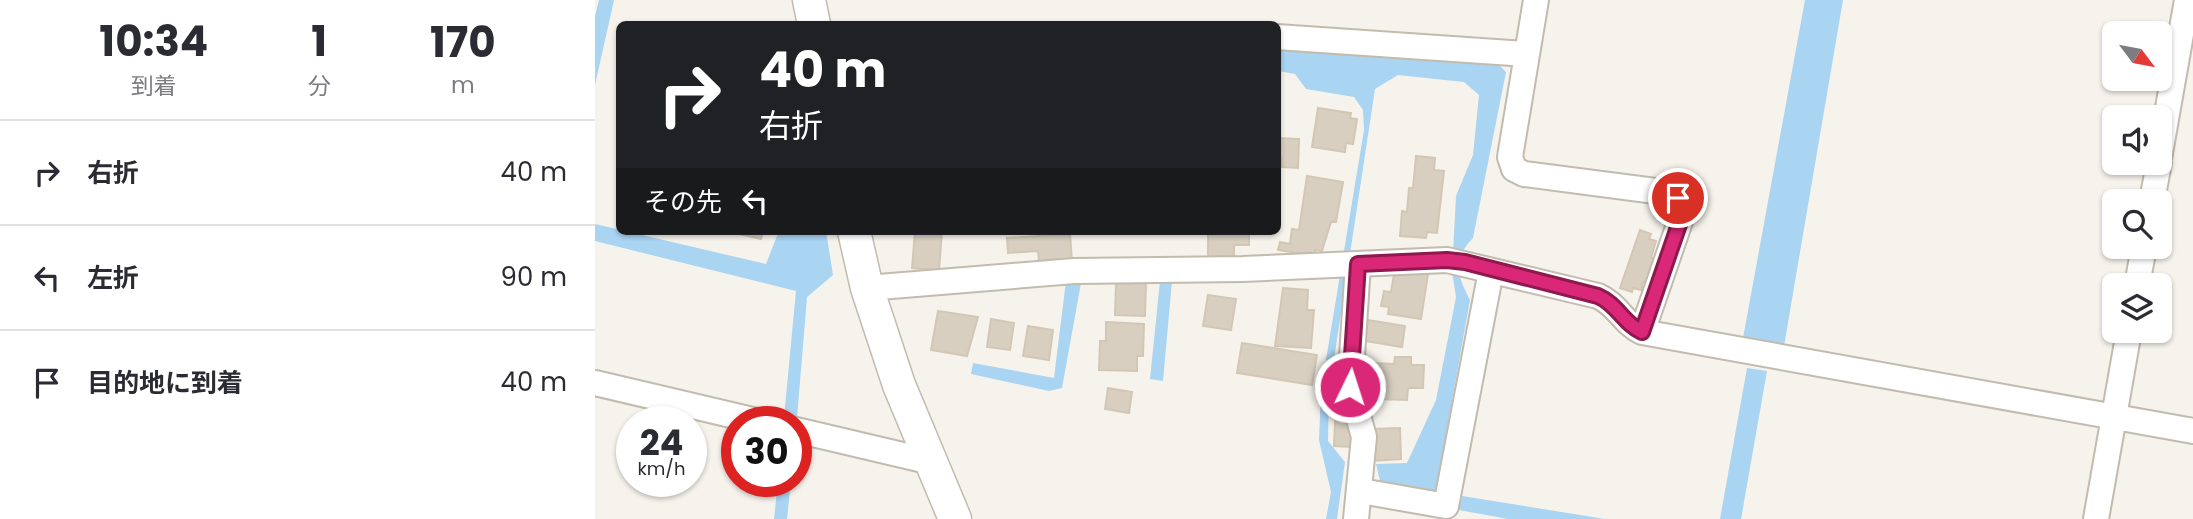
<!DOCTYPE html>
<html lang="ja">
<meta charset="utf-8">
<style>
:root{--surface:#fff;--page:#f2f2f3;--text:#2b2b33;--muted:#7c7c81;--line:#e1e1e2}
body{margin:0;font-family:Poppins,"Noto Sans JP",sans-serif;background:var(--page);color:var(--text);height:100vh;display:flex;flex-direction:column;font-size:26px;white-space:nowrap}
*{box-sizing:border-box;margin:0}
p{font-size:23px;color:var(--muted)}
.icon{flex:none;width:38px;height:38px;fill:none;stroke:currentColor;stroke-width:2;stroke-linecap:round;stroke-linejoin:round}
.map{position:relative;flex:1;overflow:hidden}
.side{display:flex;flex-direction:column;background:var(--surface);width:595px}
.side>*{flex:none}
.guide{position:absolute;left:21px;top:21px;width:665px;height:214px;border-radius:10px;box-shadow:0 2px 5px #0004;background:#202124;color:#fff;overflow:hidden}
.needle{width:46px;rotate:122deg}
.buttons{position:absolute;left:1507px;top:21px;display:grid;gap:14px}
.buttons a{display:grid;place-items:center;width:70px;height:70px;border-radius:10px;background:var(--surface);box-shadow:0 2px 5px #0004;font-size:35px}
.speed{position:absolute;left:21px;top:406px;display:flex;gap:14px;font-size:35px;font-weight:700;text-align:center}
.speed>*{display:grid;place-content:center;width:91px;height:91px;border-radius:50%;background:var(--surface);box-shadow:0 2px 5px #0004;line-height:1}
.speed small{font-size:18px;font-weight:400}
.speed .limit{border:10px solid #d22;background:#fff;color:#111}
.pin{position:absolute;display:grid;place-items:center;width:60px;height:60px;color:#fff;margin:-30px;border:4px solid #fff;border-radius:50%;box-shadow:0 2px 7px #0007}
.me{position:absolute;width:77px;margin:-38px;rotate:4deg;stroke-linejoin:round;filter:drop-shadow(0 0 5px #0008)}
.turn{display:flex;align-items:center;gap:24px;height:147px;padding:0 28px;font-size:32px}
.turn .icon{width:91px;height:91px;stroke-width:2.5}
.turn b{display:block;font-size:49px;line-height:60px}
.then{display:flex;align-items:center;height:66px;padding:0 28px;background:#0003;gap:14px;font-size:26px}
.eta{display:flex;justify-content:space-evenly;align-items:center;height:119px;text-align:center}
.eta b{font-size:42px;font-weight:700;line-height:49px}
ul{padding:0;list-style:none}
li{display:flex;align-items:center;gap:21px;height:105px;padding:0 28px;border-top:2px solid var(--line)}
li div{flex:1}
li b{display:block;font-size:26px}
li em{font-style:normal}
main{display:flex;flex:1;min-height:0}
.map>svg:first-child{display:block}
.water{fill:#a9d4f2}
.building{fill:#d8cfc1;stroke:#d3c7b4;stroke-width:2}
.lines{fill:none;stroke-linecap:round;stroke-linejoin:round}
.minor-casing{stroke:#c2bbae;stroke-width:28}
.tertiary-casing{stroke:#c2bbae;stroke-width:35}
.minor{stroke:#fff;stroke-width:24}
.tertiary{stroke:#fff;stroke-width:32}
.route-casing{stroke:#8e194d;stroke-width:18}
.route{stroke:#db2777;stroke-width:12}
</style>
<main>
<section class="side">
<div class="eta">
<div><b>10:34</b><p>到着</p></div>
<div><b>1</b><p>分</p></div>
<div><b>170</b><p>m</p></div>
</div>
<ul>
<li><svg class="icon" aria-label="right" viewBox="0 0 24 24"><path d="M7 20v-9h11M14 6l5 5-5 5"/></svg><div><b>右折</b></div><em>40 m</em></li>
<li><svg class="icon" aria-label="left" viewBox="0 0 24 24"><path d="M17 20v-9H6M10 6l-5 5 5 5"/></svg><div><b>左折</b></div><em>90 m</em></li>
<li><svg class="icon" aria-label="arrive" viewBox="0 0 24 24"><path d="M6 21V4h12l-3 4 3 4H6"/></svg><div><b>目的地に到着</b></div><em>40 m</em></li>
</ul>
</section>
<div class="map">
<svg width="1598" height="519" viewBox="0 0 1598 519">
<rect width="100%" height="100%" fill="#f6f3ec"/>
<!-- water -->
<path class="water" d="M4,0H19L0,85V16Z
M1210,0H1248L1189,346L1148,338Z
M682,46L900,61L911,72L878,238C856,261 862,274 875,300L841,491L785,481L781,464L812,463L841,400L861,297L857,272L861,196L878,155L884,95L869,82L803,75L780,89L734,392L733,441L750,462L742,519H731L736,492L724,440L726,390L769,130L768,110L759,97L711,89L700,74L683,71Z
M0,224L171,264L184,231H231L238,275L212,297L202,418L194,422L195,417H189L201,291L0,241Z
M471,281L486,283L467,388L454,391L376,374L378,363L459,378Z
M565,281H577L568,381L555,379Z
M1152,368L1172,371L1146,519H1125Z
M183,481H196L192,519H179Z
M867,496L1010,519H913L864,510Z"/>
<!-- building -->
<path class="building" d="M723,108L756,113L755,118L762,119L758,144L751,143L750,152L717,147Z
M682,138L704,139L703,168L687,167V158H682Z
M821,156L840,158L839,170L849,171L842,233L832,232L831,238L805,236L807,211L812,212L814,188H818Z
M712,176L748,182L741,222H736L727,251L720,250L719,256L683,250L685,242L695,244L697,229L704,230Z
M1045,230L1056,234L1054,239L1061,241L1056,258L1061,259L1053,283L1048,282L1046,290L1038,288L1037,292L1025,288Z
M131,231H168L166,239Z
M320,231H347L344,270L317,268Z
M613,231H654V245H639V258H613Z
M475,234L477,261L444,263L443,251L413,253L412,238Z
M800,268L833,274L826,319L793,314L794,307L786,306L789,291L796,292Z
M521,282L551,283L550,316L520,315Z
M688,288L713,290L712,310H719L716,348L680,346Z
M613,295L641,299L636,330L608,326Z
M343,311L383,317L372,356L336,350Z
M396,319L419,323L415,350L392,347Z
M773,320L810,326L807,347L770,341Z
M511,322L549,324L548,356H542V371L504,370L505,341H511Z
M433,326L458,330L454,360L428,356Z
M647,343L722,355L717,385L642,373Z
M800,357H816V365H829L828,388H813L812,400L779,399L780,363L799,364Z
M513,388L537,392L534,413L510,409Z
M741,398H750V420H757L756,447L739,446Z
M805,428L806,459L777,461L776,429Z"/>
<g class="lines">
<!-- minor casing -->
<g class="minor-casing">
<path id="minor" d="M682,37L932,54
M1564,159L1592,0
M1557,201L1564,163
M1542,285L1549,247
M272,288L479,271L648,269L852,260L1003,296C1022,304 1029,324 1047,332L1088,213L1083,198L1068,192L929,174L919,169L915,157L941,0
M1047,332L1598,431
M0,383L166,422
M201,430L337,462
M766,491L851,506L896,271
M761,519L769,437L755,387L763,264
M1501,519L1534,331"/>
</g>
<!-- tertiary casing -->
<g class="tertiary-casing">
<path id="tertiary" d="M214,0L219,24
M259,231L272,288L304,385L360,519"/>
</g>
<!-- minor -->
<use href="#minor" class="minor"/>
<!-- tertiary -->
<use href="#tertiary" class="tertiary"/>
</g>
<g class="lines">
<!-- route casing -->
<g class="route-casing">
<path id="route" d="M755,387L763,264L852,260L870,262L1003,296C1022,304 1029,324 1047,332L1088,213L1083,198"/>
</g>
<!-- route -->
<use href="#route" class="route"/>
</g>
</svg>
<div class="buttons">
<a><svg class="needle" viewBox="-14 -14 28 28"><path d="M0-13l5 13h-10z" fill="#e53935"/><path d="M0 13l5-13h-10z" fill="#7c7c81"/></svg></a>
<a><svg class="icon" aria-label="sound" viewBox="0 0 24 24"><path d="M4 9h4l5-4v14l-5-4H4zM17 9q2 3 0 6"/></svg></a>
<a><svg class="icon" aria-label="search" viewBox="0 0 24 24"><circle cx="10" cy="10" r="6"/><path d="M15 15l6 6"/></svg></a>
<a><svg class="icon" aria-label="layers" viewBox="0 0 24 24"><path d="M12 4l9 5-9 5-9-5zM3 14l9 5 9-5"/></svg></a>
</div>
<div class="speed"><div>24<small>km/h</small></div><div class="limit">30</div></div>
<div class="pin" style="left:1083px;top:198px;background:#d93025"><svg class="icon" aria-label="arrive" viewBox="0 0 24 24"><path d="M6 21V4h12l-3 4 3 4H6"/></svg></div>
<svg class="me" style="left:755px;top:387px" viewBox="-20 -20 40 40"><circle r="17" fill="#db2777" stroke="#fff" stroke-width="3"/><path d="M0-11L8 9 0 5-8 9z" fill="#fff"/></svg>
<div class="guide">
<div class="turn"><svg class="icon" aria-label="right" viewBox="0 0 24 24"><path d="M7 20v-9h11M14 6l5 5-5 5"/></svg><div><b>40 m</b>右折</div></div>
<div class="then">その先<svg class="icon" aria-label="left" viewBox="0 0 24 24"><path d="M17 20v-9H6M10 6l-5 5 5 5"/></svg></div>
</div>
</div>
</main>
